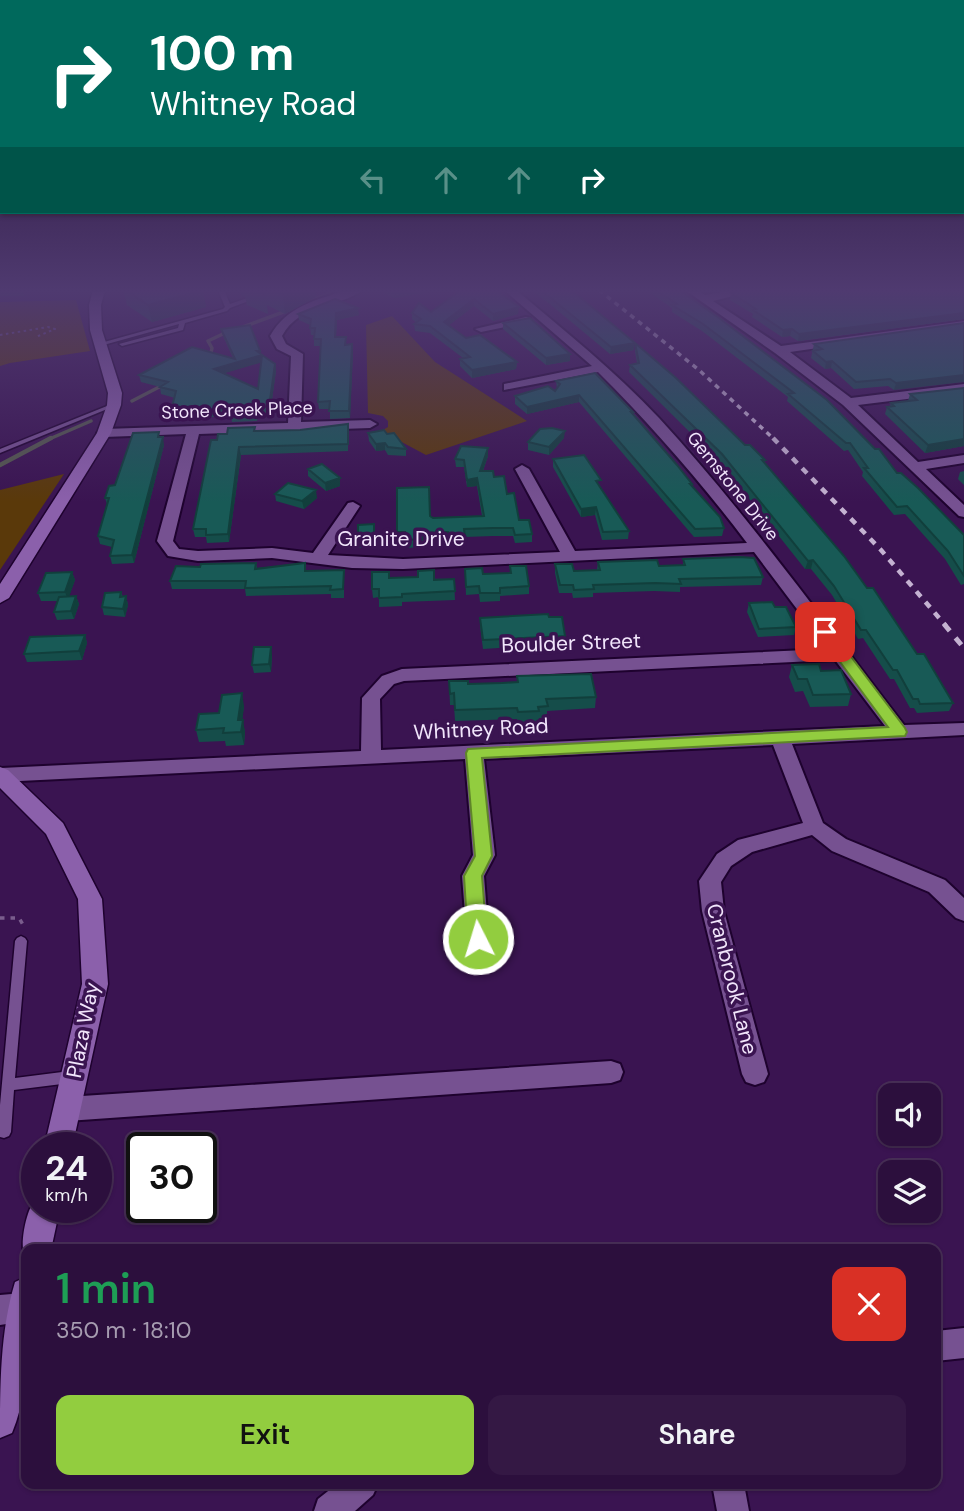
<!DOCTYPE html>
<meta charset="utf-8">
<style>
:root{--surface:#2c0f3d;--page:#341844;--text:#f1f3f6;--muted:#a69cb0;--line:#482f57;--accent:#92cd3f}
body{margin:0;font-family:"DM Sans",sans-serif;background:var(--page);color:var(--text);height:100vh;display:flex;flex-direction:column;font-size:26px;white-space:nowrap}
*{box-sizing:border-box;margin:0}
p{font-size:23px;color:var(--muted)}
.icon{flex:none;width:38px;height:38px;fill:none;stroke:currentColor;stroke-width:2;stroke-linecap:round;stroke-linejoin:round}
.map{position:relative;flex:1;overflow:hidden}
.sheet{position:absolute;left:21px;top:1244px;width:920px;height:245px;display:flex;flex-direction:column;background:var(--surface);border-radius:14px;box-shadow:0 2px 5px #0004,0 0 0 2px var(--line)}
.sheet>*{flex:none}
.hud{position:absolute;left:0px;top:0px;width:964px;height:214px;box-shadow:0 2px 5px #0004,0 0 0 2px var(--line);background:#00695c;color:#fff;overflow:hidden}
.tools{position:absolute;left:878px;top:1083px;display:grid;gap:14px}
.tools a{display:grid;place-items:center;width:63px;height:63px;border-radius:14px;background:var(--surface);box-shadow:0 2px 5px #0004,0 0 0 2px var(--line);font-size:35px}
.speed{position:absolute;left:21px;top:1132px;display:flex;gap:14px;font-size:35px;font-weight:700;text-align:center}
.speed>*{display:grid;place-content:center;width:91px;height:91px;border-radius:50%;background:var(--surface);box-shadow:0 2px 5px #0004,0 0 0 2px var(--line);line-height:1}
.speed small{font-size:18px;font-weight:400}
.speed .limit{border:4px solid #111;border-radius:10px;background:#fff;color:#111}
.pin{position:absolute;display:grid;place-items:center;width:60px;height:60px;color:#fff;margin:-30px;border-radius:14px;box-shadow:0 4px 10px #0006}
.me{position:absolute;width:77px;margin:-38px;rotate:355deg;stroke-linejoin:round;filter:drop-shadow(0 0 5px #0008)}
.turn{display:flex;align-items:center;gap:24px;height:147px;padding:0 35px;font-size:32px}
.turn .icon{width:91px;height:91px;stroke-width:2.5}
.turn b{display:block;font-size:49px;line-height:60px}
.lanes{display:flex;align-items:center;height:66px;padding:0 35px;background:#0003;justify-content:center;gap:35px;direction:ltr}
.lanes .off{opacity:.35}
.round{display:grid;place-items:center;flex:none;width:74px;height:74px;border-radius:14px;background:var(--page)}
.head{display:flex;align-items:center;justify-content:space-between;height:119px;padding:0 35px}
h1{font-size:42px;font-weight:600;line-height:52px;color:#1e9e55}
.button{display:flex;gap:14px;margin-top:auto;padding:14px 35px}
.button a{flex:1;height:80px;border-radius:14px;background:var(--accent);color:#111;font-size:28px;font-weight:600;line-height:80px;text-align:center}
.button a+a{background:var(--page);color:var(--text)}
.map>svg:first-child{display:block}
.green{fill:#5a390a}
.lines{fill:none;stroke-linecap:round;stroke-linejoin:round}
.stream-far1{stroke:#54594e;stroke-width:3.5}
.stream{stroke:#54594e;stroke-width:4.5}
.service-casing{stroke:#1e022e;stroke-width:3}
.minor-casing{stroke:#1e022e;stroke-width:4}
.secondary-casing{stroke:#1e022e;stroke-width:3}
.path-far1{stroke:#7a5d8d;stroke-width:2;stroke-dasharray:2.5 3.5;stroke-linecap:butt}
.path{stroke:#7a5d8d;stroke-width:3.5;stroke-dasharray:4.5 6;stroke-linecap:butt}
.service{fill:#765191;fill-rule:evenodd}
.minor{fill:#765191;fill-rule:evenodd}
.secondary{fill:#8b60ab;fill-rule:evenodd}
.rail-far2{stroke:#c4b2d1;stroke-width:3.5;stroke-dasharray:5 5;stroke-linecap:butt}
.rail-far1{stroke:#c4b2d1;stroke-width:4.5;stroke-dasharray:7 7;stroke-linecap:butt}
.rail{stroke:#c4b2d1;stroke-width:5;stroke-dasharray:9 9;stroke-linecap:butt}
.wall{fill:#154d4a;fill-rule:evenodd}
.shaded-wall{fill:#113f3c}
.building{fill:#185a56;stroke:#113f3c;stroke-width:2}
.route{fill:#92cd3f;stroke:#5f8529;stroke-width:2}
.labels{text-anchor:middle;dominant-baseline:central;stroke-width:7;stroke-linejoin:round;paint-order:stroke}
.far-street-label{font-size:18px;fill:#f1e5fb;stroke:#3a1451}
.street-label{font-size:21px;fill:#f1e5fb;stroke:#3a1451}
</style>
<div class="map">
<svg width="964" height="1511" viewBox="0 0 964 1511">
<rect width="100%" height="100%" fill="#3a1451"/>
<!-- green -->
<path class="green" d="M76,300L90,351L10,363L0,366V302Z
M392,316L435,362L527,421L426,455L381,431L388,427V421L383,416L368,413L366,325Z
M64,474L0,570V490Z"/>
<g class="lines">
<!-- stream-far1 -->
<path class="stream-far1" d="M302,304L338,290
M243,327L286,311
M210,358L212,348L208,341L227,332
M132,401L165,384
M47,440L91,421"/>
<!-- stream -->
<path class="stream" d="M0,465L51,438"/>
<!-- service casing -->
<g class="service-casing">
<path id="service" d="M218,290H224L230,304L270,290H278L230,308L227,311L185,323L183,330L122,346L119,344L178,328L179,324L100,346L97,344L223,309L225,307Z
M112,404L117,405L0,453V449Z
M21,936L25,938L27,941L15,1078L70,1071L74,1073L76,1077L74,1081L70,1083L14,1090L11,1132L9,1136L4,1138L0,1137V1105L15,941L17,938Z"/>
</g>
<!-- minor casing -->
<g class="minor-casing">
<path id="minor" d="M347,290H363C337,309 300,303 282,336L286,344L303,354L301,422L370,420L377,424L370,428L199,434L173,541L179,549L198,551L272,548L313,553L348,503L353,502L360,506L328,555L403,559L560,552L515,469L522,465L529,469L575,551L747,543C701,482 652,426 598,372L504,390V384L592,366L504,290H516C565,331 615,371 659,418C748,515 825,623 904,725L964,723V735L792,744L823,823L846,839L945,880L964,898V921L956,918L929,892L832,851L812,835L752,852L731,866L721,882L724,911L768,1074L764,1082L755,1085L746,1082L742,1074L702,911L699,881L717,854L738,840L803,823L773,745L484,759L495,855L484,876L489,939L486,946L478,948L470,946L467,939L462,876L473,855L465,759L0,782L1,768L361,751L362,698L382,676L402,669L827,649L754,552L403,569L352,568L272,558L198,561L168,556L157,541L186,434L104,437L97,433L104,429L288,423L291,356L277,349L270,336C287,306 316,300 347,290ZM835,660L885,726L381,750L380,699L394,684L404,681Z
M685,290H697L705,295L734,290H757L713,301L781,346L964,321V327L790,352L851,398L964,384V392L858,405L918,462L964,455V463L926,469L964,505V517L959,516L843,405L775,353Z
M526,317L530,318V322L481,332L475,329Z
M611,1061L620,1064L623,1072L620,1080L611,1083L67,1121L58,1117L54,1109L58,1101L67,1097Z
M23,1293L26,1295V1321L0,1325V1295Z
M964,1328V1358L936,1361V1331Z
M337,1484H378L373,1495L355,1511H314L318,1499Z
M712,1484H744L749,1511H717Z"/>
</g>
<!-- secondary casing -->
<g class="secondary-casing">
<path id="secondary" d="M93,290H105L101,305L102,330L122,393L121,405L111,433L9,598L0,603V584L97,433L107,405L108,393L90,330L89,305Z
M0,767L8,770L63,823L102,899L108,984L72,1148H44L82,984L78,899L46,834L0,788Z
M37,1197V1208H60L51,1250H26V1261C18,1248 26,1208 37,1197Z
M26,1277C28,1327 32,1386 12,1433L0,1438C0,1386 0,1331 15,1282Z"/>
</g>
<!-- path-far1 -->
<path class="path-far1" d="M0,335L48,327L55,329L36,337"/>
<!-- path -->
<path class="path" d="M0,918H19L25,928"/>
<!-- service -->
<use href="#service" class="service"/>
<!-- minor -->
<use href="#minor" class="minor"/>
<!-- secondary -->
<use href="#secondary" class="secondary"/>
<!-- rail-far2 -->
<path class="rail-far2" d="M599,290L699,370L775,440"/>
<!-- rail-far1 -->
<path class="rail-far1" d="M773,438L881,550L946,626"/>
<!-- rail -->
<path class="rail" d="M944,624L964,648"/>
</g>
<!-- wall -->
<path class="wall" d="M0,290H23L25,296H0Z
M123,290H203L206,307L152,322L127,305Z
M239,290H315L316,297L285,314L267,305L268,314L247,305L245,296L242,297Z
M379,290H439L394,298Z
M461,290L518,314L493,321L474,306L449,325L466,338L517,362L516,369L472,378L460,366V359L463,358L430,333L415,331L414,324L417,323L412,319V313L431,312Z
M531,290H570L634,350L610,354L551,305Z
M646,290H679L897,473L964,535V584L961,585L945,559L905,514L894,515L862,476L863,472L848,450L844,451L787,401L788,397L702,331L672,312V308Z
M964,290V319L798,341L790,336L782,337L752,317L753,314L730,300L731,293L764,291Z
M298,314L359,315L337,320L336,337L346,345L353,352L350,418L330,419V409H319L318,402L321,346H314V335H311L310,325L299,320Z
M503,323L570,354V361L546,365L503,329Z
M964,323L894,390L888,386L854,389L831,368L825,369L811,358L814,344Z
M221,329L260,351V354L275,364L276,371L270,414H258L257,421L232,422L231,416L173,419L171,411L175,398L161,394L160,387L141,382L139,375L233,358L223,336ZM261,362L258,389L224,373Z
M635,343L745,445L765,460L764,463L867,588L953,703L949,711L917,713L914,708H910L894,679H890L863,638L858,639L832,595L811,569H805L720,462L629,372L630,365L637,363L635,351Z
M556,381L633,415L692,484V486L724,528L722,536L694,537L579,402L527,414L515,404V396L555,391L557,389Z
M964,388V446L925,453L885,414L887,407L890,406L891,403L908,401L910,394Z
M348,424V451L241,455L229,542L207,543L206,537H195L193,529L217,440L227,434L255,427V431L300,430Z
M368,433L387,434L406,449V456L388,455L385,450L376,451L369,441Z
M160,437L164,445L134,563L112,564L110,556L112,547L100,544L98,536L107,504L105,498L115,485Z
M564,438L549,455L528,450V442Z
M488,448V456L483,471L494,477L507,494L519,520L532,534V542L515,543L513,536H493L465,537V545L449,546L448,540L423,541V547L406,548L405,540H398L397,488L433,518L482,516L477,486L467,487L464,467H456L455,459Z
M553,459L600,487L629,531L628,539L602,540L595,515L581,517L553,467Z
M308,469L340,486L326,491L308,476Z
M964,471V485L958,479L960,472Z
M275,494L317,498L304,509L276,501Z
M374,524L375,547L359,548L358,540Z
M683,559L763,577L761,585L680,587V592L654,591L593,593V597L573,598L572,593H559L555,573V564L574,571L597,570L598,562L659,566L683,565Z
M256,563L257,568L305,563L306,571L344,578V598H331V594L246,596L245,589H172L170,581L200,567Z
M510,566L529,586V594L500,596V601L480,602L479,594L466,595L465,569L483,574L510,573Z
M72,572L75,580L69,596H76L79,604L74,619L57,620L54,612L58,601H41L38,593Z
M389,578L454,579L455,600L402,602V606L379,607V597L373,598L372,589Z
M121,592L123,597L126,596L128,605L125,617L104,615L102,607Z
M749,603L775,607L796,627L794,635L758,637L747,612Z
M549,617L565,636V644L483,649L480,626V618Z
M85,635L87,643L82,660L27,662L24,654Z
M272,655L271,672L254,673L252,665Z
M792,665L851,694L848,706L810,707L803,691L795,692L789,677Z
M517,676L596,697L595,708L547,711V718H539L538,722L517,723V719L455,721L454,705H450L449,681L468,684L517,682Z
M244,706L242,720L245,732L244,745L226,746L225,741L199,742L196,730L219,713Z"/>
<!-- shaded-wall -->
<path class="shaded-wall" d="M203,290L206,307L152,322L148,305Z
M241,290H244L245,296L242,297Z
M291,290H315L316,297L285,314L283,295Z
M401,290H439L394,298L393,291Z
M474,299V306L444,329V322Z
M519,307L518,314L493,321V314Z
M358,308L359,315L337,320L335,344L336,313Z
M964,313V319L798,341L799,334Z
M792,329L790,336L782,337L783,330Z
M635,343L634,350L610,354L611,347Z
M352,344L353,352L350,418L349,411Z
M260,351L263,362L215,376L214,369Z
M570,354V361L546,365V358Z
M832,361L831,368L825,369L826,362Z
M517,362L516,369L472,378V370Z
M275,364L276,371L270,414L269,407Z
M964,375V382L894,390L896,383Z
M579,395V402L527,414V407Z
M565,431L564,438L549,455V447Z
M163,437L164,445L134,563L132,555Z
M964,439V446L925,453L928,445Z
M385,443V450L376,451V444Z
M239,447L241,455L229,542L228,534Z
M488,448V456L480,479V471Z
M340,478V486L326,491L325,483Z
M477,478V486L467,487V480Z
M316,490L317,498L304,509L302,501Z
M596,507L595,515L581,517V509Z
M813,560L811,569H805L808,561Z
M72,572L75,580L68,600L65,592Z
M76,596L79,604L74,619L71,611Z
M126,596L128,605L125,617L123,609Z
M85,635L87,643L82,660L79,651Z
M271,647L272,655L271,672L269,664Z
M242,693L244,706L241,733L238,720Z
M243,720L245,732L244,745L241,732Z"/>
<!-- building -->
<path class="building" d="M126,290H203L148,305Z
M255,290H263L265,295Z
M273,290H291L283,295Z
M461,290H496L519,307L493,314L474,299L444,322L466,338L480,335L517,362L472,370L460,359L470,357L430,326L414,324L421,319L412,313L419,303L431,312Z
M541,290H570L581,298L635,343L611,347Z
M656,290H679L719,318L827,400L875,449H879L897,473H901L918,488L964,535V576L948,551L907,506L897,507L864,468H868L850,443H846L788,394L794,393L703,324L672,305L677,304Z
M741,290H764V291L770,290H964V313L799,334L792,329L783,330L753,310L756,309L731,293Z
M335,299L358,308L336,313L335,337H346L345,345L352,344L349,411H329L330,401L318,402L321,339H314L315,328H310L311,319L298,314Z
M530,318L570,354L546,358L503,323Z
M964,323V375L896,383L890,379L856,382L832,361L826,362L813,351L822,349L814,344Z
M250,325L260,351H257L262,355L214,369L258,389L262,355L275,364L269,407H257L256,414L231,415L232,409L171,411L176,391L160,387L168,382L139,375L192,347L235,359L221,329Z
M635,343L676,378L745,445H750L765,460H762L844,556L867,588H873L917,654H924L953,703L920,704L918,699H913L897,670H893L866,630H861L834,586L813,560L808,561L722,454L630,365L639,363Z
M595,373L633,412H631L677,465L692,484H690L720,517L724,528L695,529L579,395L527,407L515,396L548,386L555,391L560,384L556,381Z
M964,388V439L928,445L887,407L894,406L891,403L917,400L910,394Z
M348,424V444L239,447L228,534L206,535V529H193L211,440H217L218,434H227L228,428L255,427L254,431L300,430Z
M552,428L565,431L549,447L528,442L540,429Z
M384,430L387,434L394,433L406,449L388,447L385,443L376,444L368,433Z
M159,432L158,437H163L132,555L110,556L114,540L98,536L109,498H105L109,486L115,485L133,433Z
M461,446L488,448L480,471H493L494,477L504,476L507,494L514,493L519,520H529L532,534L515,535L513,528H493L464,529L465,537L449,538L448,532L422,533L423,539L405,540V532H397V488L429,487L430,516L433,518L484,516L477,478L467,480L464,460L455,459Z
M584,455L601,480L596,481L629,531L603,532L596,507L581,509L553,459Z
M322,464L340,478L325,483L308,469Z
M288,483L316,490L302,501L275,494Z
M374,524V539L358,540V525Z
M740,557L754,558L763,577L679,579L681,584L655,583L593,585L594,589L574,590L573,585H560L555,564H572L574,571L600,570L598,562L657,560L659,566L685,565L683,559Z
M256,563L255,569L305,563V571L344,570L343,589L330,590L331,586L245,588L246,581H170L176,566L200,567L201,564Z
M510,566H526L529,586L500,588V593H480L479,586L466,587L465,569L482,568L483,574L511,573Z
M434,570V580L454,579L455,591L402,594V597L379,598V589H372V572H389V578L418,577V571Z
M72,572L65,592L38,593L46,573Z
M121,592L120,597L126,596L123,609L102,607L105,593Z
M76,596L71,611L54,612L59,597Z
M772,602L775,607H786L796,627L759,629L749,603Z
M548,614L549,617H562L565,636L483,640L480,618Z
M85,635L79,651L24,654L30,637Z
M254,647H271L269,664L252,665Z
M819,664L821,671L841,670L851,694L813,695L807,679H798L792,665Z
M591,674L596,697L546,699L548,706L538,707L539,711L518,712L517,708L455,710L454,693L450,694L449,681H468V684L502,683L518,682L517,676Z
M242,693L238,720H243L241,732L223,733L224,728L196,730L199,714L219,713L222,695Z"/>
<!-- sky -->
<linearGradient id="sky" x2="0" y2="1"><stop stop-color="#200b2d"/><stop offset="0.58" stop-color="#4f3a70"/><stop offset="1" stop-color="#4f3a70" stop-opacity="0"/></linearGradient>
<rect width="964" height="502" fill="url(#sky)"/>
<!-- route -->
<path class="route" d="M825,628L830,629L905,728L907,732L905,736L482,758L492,856L482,876L487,939L484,944L478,946L471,944L468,939L464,876L475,856L466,753L468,749L888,727L818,632Z"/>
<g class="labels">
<!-- far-street labels -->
<g class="far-street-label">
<text transform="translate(237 410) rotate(-2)">Stone Creek Place</text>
<text transform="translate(733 486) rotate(51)">Gemstone Drive</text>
</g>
<!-- street labels -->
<g class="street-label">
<text x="401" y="539">Granite Drive</text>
<text transform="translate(571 643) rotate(-2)">Boulder Street</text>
<text transform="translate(481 729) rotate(-3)">Whitney Road</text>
<text transform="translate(732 979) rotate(76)">Cranbrook Lane</text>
<text transform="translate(83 1030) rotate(-79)">Plaza Way</text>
</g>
</g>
</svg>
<div class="tools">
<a><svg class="icon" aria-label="sound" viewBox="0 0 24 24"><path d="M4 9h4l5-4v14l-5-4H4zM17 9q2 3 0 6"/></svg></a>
<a><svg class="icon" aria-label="layers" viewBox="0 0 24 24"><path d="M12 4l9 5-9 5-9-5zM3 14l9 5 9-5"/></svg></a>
</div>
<div class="speed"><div>24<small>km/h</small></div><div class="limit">30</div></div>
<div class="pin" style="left:825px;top:632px;background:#d93025"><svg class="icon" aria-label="arrive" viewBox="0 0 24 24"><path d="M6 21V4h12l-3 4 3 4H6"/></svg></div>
<svg class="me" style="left:478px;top:939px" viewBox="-20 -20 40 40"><circle r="17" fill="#92cd3f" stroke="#fff" stroke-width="3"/><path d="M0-11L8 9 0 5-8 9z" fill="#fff"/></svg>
<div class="hud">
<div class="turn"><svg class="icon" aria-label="right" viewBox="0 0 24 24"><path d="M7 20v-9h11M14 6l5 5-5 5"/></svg><div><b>100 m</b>Whitney Road</div></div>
<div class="lanes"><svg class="icon off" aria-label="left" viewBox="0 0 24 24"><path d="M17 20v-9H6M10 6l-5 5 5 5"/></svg><svg class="icon off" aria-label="ahead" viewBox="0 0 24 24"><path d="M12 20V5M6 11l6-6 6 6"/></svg><svg class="icon off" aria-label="ahead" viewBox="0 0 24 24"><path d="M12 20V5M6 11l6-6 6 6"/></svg><svg class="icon" aria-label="right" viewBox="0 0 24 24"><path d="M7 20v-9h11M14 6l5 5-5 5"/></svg></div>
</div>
<section class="sheet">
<div class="head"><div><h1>1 min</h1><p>350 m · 18:10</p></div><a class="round" style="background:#d93025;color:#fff"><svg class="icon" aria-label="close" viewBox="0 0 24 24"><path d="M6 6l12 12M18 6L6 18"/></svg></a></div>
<div class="button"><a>Exit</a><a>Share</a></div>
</section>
</div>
